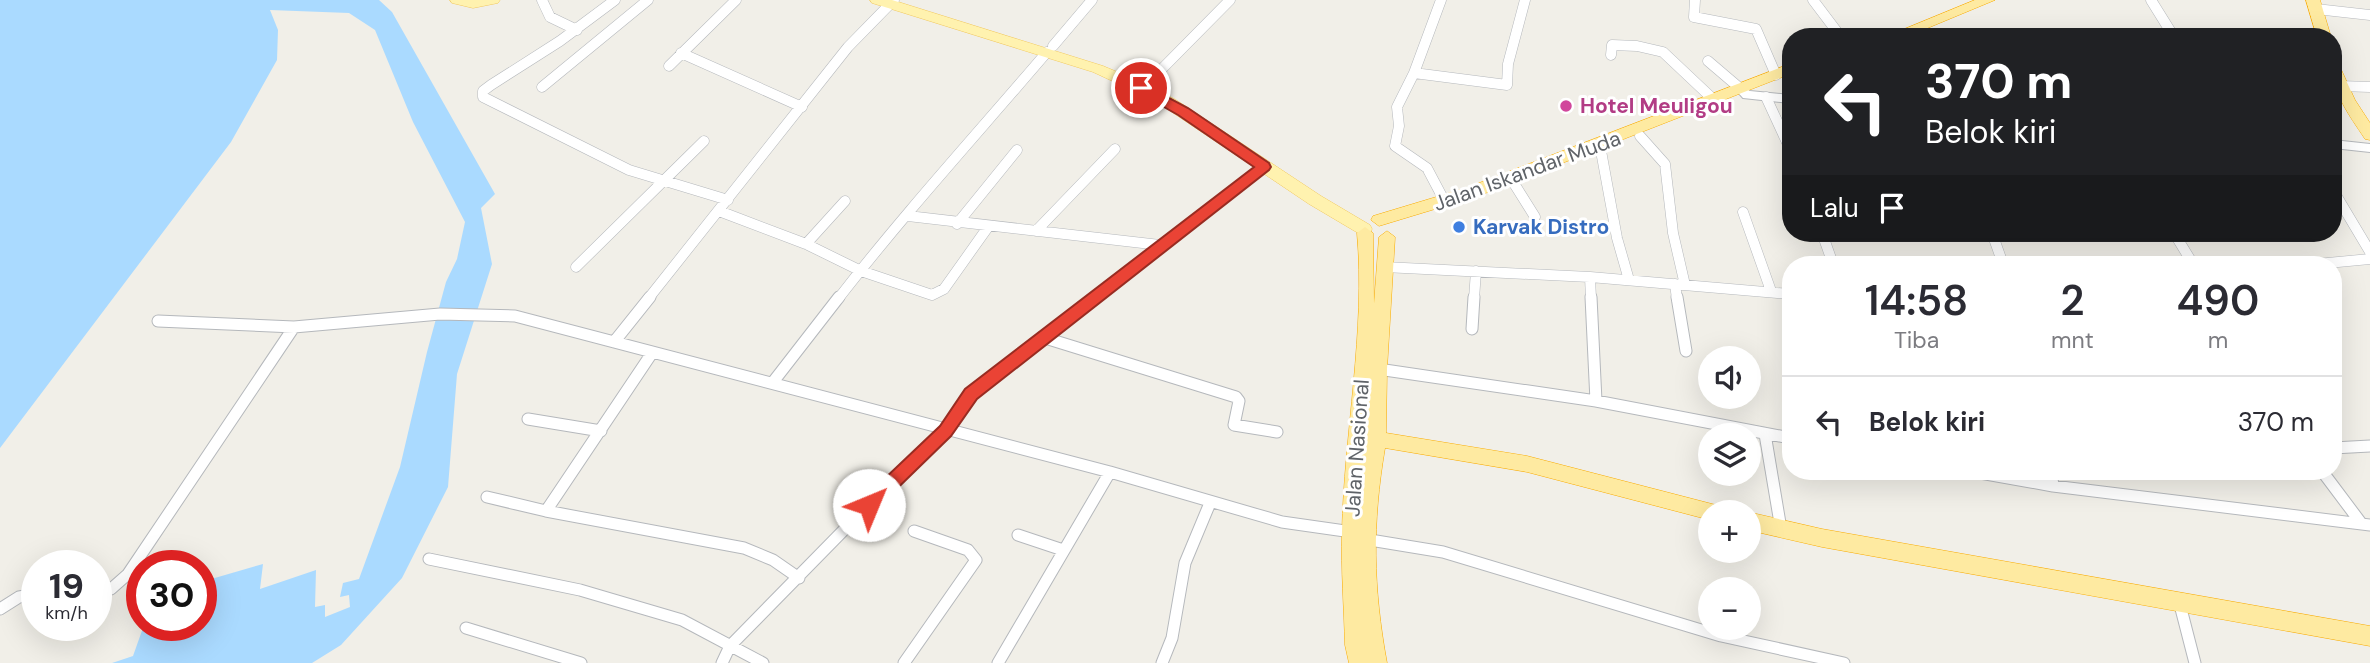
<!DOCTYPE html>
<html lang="id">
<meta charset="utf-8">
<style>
:root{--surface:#fff;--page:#f2f2f3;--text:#2b2b33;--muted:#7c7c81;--line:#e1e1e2}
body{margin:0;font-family:"DM Sans",sans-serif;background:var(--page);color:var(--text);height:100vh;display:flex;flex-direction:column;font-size:26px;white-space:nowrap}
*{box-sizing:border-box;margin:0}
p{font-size:23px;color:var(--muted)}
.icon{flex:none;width:38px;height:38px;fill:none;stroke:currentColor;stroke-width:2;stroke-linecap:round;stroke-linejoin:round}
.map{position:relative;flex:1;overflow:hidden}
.drawer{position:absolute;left:1782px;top:256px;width:560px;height:224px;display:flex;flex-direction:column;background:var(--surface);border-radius:28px;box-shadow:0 7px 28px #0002}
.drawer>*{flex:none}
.guide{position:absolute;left:1782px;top:28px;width:560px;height:214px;border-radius:28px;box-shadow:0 7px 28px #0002;background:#202124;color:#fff;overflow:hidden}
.tools{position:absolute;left:1698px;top:346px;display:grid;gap:14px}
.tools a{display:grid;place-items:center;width:63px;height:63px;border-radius:50%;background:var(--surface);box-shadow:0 7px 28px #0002;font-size:35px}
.speed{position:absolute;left:21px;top:550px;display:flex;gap:14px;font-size:35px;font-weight:700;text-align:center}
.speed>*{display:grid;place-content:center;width:91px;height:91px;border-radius:50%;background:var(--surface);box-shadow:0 7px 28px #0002;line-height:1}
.speed small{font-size:18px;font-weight:400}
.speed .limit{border:10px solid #d22;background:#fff;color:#111}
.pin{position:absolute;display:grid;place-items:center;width:60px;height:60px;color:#fff;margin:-30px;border:4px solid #fff;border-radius:50%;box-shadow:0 2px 7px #0007}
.me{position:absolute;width:77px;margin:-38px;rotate:45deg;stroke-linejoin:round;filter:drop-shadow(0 0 5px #0008)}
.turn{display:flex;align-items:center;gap:24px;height:147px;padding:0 28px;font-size:32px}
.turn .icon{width:91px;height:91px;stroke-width:2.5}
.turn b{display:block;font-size:49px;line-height:60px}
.then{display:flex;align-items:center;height:66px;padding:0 28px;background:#0003;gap:14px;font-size:26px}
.eta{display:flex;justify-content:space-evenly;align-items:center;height:119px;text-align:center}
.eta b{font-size:42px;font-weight:600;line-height:49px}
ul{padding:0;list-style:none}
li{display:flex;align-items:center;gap:21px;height:91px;padding:0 28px;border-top:2px solid var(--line)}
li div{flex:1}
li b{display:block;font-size:26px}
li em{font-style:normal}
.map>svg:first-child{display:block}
.water{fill:#aadaff}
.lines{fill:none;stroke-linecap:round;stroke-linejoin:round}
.minor-far1-casing{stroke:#b5b8bc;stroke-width:11}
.minor-casing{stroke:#b5b8bc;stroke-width:13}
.tertiary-casing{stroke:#b5b8bc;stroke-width:2}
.primary-casing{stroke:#f2c960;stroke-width:1}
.trunk-casing{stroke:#f9ab00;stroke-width:1}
.minor-far1{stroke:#fff;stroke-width:10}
.minor{stroke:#fff;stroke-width:11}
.tertiary{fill:#fff;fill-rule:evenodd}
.primary{fill:#fff2af;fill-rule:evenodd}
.trunk{fill:#feeaa1;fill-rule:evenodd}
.route{fill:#ea4335;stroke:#982c22;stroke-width:2}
.hotel-dot{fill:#d1479c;stroke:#fff;stroke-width:2.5}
.shop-dot{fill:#3f7fe0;stroke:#fff;stroke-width:2.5}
.labels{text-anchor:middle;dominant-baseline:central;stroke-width:6;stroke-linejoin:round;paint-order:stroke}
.hotel-label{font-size:21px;font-weight:bold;fill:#b23c85;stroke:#fff;text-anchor:start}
.street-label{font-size:21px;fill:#5f6368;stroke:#fff}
.shop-label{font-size:21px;font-weight:bold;fill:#366cbe;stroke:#fff;text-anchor:start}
</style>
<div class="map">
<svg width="2370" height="663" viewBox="0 0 2370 663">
<rect width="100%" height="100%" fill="#f1efe8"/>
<!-- water -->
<path class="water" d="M0,0H379L392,12L495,194L481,208L492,264L457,374L448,487L402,578L341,645L312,663H112L133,656L144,625H201V582L263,564L260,589L316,570L315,607L325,605V617L350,607L349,595L340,597L343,583L359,579L400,467L427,352L446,282L457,259L465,222L413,122L375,30L349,13L270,10L278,30L277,60L231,142L0,448Z"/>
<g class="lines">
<!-- minor-far1 casing -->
<g class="minor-far1-casing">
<path id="minor-far1" d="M542,0L550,17L577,30
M615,0L560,41L491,85L483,91V97L629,170L728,200
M1441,0L1414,73L1397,107L1399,126L1395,146L1427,168L1445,202
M1695,0L1694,17L1756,29L1776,75
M1813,0L1841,37
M2151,0L2174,37
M2316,9L2370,15
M1053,46L1092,0
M681,53L802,107
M1611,55L1612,45L1637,46L1663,52L1715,101
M1708,61L1742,90
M669,66L736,0
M1414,73L1507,85L1508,64L1525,0
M1145,86L1230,0
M2340,86L2370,87
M542,87L648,0
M1766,97L1790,149
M1640,136L1665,164L1673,233L1685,285
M1601,151L1617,238L1629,280
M1515,185L1535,217
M2333,190L2370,252
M719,211L806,244L861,271L932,295L944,289L988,227
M1743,212L1771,291
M908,216L1160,245
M957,224L1017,150
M1036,231L1115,149
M1822,233L1833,264
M1992,233L2003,264
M2174,233L2193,264
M806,244L845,201
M2317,264L2370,259
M576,267L704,141
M1384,267L1590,277L1790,294
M1590,277L1591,299
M1675,284L1677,299
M648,299L848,47L894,0
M838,299C904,214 977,134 1047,52
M1094,299L1264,167
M1474,299L1476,271"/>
</g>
<!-- minor casing -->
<g class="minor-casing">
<path id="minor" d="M1591,297L1596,401
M1677,297L1686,351
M158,321L294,327L440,314L515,316L1110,472L1282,522L1352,532
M1472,329L1474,297
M1042,337L1236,397L1239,401L1234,425L1277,432
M614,342L650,297
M1378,369L1596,401L1790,438
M773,382L839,297
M528,419L601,431
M1765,434L1781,529
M2333,448L2370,446
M1969,471L2053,486L2370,525
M2051,471L2053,486
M2322,471L2361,523
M487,497L546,511L652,353
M546,511L744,548L773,560L799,578
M1018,535L1063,550
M1364,539L1443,552L1721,636L1844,663
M429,559L580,590L682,620L763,663
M96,591L111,589L128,574L294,327
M2179,601L2195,663
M0,609L19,597L37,594
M466,628L581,663
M722,663L730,646L887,486L946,431L971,394L1096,297
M904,663L976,560L968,550L914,531
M998,663L1110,472
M1162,663L1172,638L1185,563L1210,503"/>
</g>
<!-- tertiary casing -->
<g class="tertiary-casing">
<path id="tertiary" d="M1742,86L1750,91L1790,95V103L1743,98L1736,90Z
M2333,140L2370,144V152L2333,148Z"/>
</g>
<!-- primary casing -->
<g class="primary-casing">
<path id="primary" d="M450,0H500L498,3L473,8L452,3Z
M870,0H892L1103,66L1146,84L1176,100L1321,196L1370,225L1372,229L1370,233H1358L1309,204L1166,108L1136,92L1093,72L872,3Z"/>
</g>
<!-- trunk casing -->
<g class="trunk-casing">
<path id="trunk" d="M1975,0H1995L1906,37H1885Z
M2306,0H2320L2331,37H2317Z
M2333,62L2340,67L2355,100L2370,123V140L2365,139C2348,113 2332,94 2333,62Z
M1790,64V74L1478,196L1379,226L1371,220L1373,216L1466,188Z
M1365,227L1373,233L1374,304L1379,237L1387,231L1395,237L1387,369L1386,433L1527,456L1716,505L1723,507L1726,513H1710V520L1527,472L1385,448C1372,524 1373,587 1387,663H1349L1345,645C1344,608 1341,570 1342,532C1344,434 1366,331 1357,233Z
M1748,512L1822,529L2370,626V646L1822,547L1748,530Z"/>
</g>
<!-- minor-far1 -->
<use href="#minor-far1" class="minor-far1"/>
<!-- minor -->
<use href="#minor" class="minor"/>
<!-- tertiary -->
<use href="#tertiary" class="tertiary"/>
<!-- primary -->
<use href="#primary" class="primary"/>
<!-- trunk -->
<use href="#trunk" class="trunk"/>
</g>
<!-- route -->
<path class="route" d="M1141,83L1188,108L1269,163L1271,167L1269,170L977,399L951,436L875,510L869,513L863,510L860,505L863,499L940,426L965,389L1254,167L1178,115L1136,91L1134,88Z"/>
<!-- markers -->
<circle class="hotel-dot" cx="1566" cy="106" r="7"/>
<circle class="shop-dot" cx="1459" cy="227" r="7"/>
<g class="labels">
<!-- hotel labels -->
<g class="hotel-label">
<text x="1580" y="106">Hotel Meuligou</text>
</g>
<!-- street labels -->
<g class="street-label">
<text transform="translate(1527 171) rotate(-20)">Jalan Iskandar Muda</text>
<text transform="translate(1357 448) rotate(-86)">Jalan Nasional</text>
</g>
<!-- shop labels -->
<g class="shop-label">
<text x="1473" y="227">Karvak Distro</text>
</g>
</g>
</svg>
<div class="tools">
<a><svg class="icon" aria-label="sound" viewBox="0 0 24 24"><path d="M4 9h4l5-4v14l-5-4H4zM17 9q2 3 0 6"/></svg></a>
<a><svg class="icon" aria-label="layers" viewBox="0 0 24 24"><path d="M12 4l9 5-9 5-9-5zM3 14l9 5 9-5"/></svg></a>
<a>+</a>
<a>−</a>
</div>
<div class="speed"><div>19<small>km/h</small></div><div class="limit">30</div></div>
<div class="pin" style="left:1141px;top:88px;background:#d93025"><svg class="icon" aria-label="arrive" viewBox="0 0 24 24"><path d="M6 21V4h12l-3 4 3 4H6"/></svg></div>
<svg class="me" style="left:869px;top:505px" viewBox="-20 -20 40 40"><circle r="19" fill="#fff"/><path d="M0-13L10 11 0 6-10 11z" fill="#ea4335"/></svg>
<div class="guide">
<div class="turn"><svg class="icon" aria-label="left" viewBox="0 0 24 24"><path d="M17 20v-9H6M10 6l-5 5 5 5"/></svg><div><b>370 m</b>Belok kiri</div></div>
<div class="then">Lalu<svg class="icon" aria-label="arrive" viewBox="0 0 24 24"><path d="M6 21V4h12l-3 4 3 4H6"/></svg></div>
</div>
<section class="drawer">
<div class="eta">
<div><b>14:58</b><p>Tiba</p></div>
<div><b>2</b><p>mnt</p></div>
<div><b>490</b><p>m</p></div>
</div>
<ul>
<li><svg class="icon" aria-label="left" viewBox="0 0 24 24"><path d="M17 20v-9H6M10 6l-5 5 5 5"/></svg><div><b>Belok kiri</b></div><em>370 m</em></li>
</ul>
</section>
</div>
